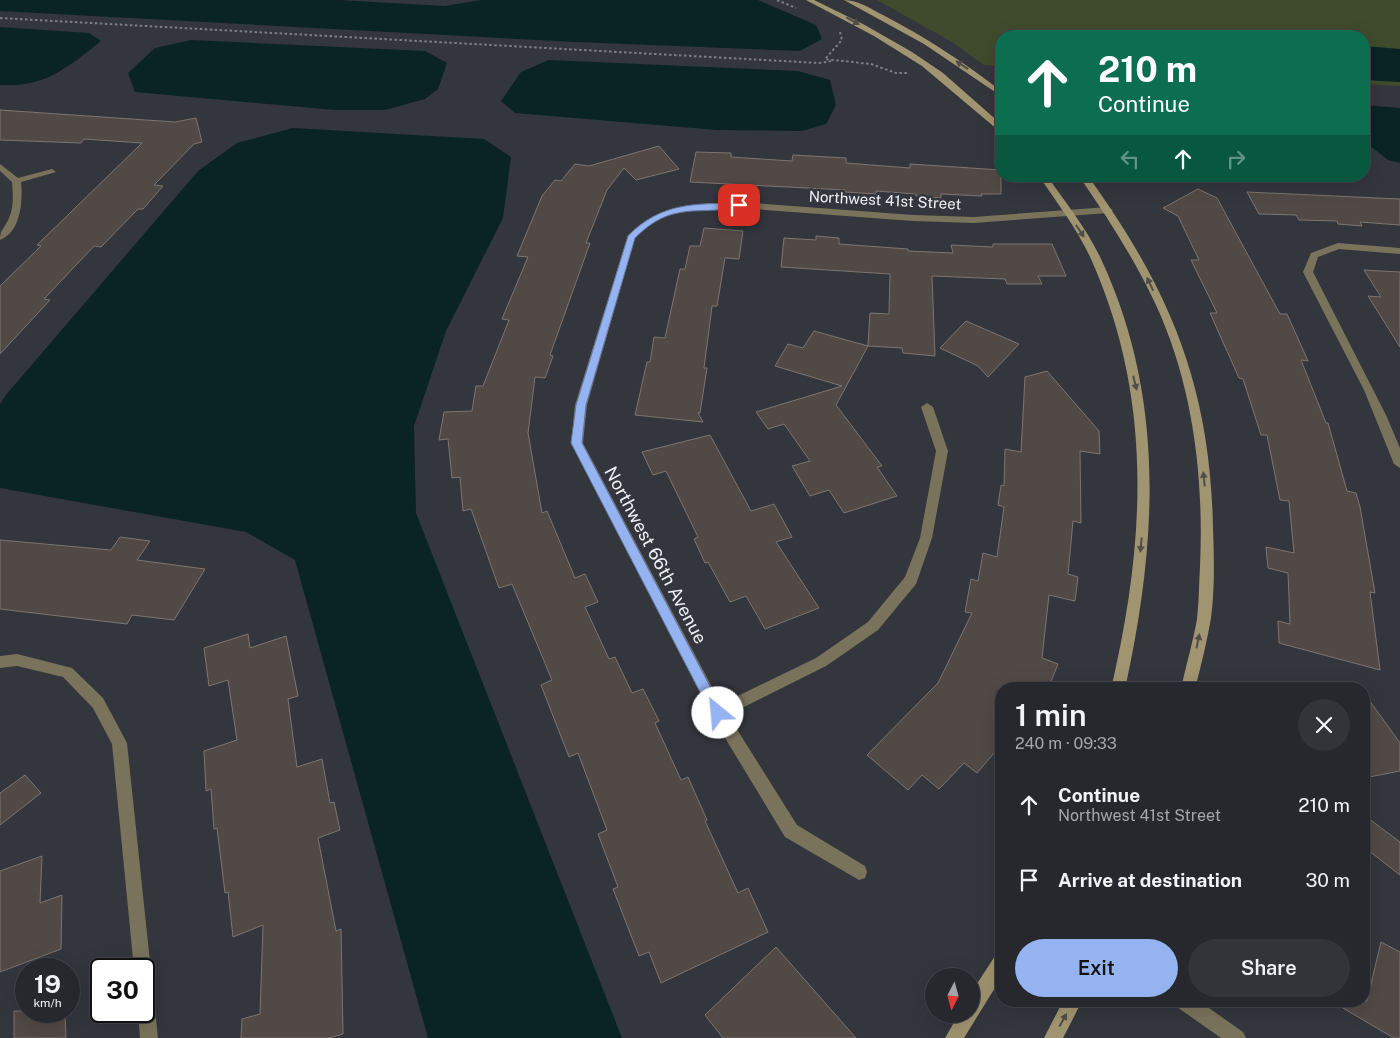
<!DOCTYPE html>
<meta charset="utf-8">
<style>
:root{--surface:#27282e;--page:#33343a;--text:#f1f3f6;--muted:#a4a6aa;--line:#43444a;--accent:#95b2f1}
body{margin:0;font-family:"Public Sans",sans-serif;background:var(--page);color:var(--text);height:100vh;display:flex;flex-direction:column;font-size:19px;white-space:nowrap}
*{box-sizing:border-box;margin:0}
p{font-size:16px;color:var(--muted)}
.icon{flex:none;width:28px;height:28px;fill:none;stroke:currentColor;stroke-width:2;stroke-linecap:round;stroke-linejoin:round}
.map{position:relative;flex:1;overflow:hidden}
.side{position:absolute;left:995px;top:682px;width:375px;height:325px;display:flex;flex-direction:column;background:var(--surface);border-radius:20px;box-shadow:0 5px 20px #0002,0 0 0 1px var(--line)}
.side>*{flex:none}
.top-card{position:absolute;left:995px;top:30px;width:375px;height:152px;border-radius:20px;box-shadow:0 5px 20px #0002,0 0 0 1px var(--line);background:#0b6e4f;color:#fff;overflow:hidden}
.needle{width:32px;rotate:186deg}
.fabs{position:absolute;left:925px;top:968px;display:grid;gap:10px}
.fabs a{display:grid;place-items:center;width:55px;height:55px;border-radius:50%;background:var(--surface);box-shadow:0 5px 20px #0002,0 0 0 1px var(--line);font-size:25px}
.speed{position:absolute;left:15px;top:958px;display:flex;gap:10px;font-size:25px;font-weight:700;text-align:center}
.speed>*{display:grid;place-content:center;width:65px;height:65px;border-radius:50%;background:var(--surface);box-shadow:0 5px 20px #0002,0 0 0 1px var(--line);line-height:1}
.speed small{font-size:12px;font-weight:400}
.speed .limit{border:2px solid #111;border-radius:8px;background:#fff;color:#111}
.pin{position:absolute;display:grid;place-items:center;width:42px;height:42px;color:#fff;margin:-21px;border-radius:10px;box-shadow:0 2px 8px #0006}
.me{position:absolute;width:55px;margin:-28px;rotate:332deg;stroke-linejoin:round;filter:drop-shadow(0 0 4px #0008)}
.turn{display:flex;align-items:center;gap:18px;height:105px;padding:0 20px;font-size:22px}
.turn .icon{width:65px;height:65px;stroke-width:2.5}
.turn b{display:block;font-size:35px;line-height:42px}
.lanes{display:flex;align-items:center;height:48px;padding:0 20px;background:#0003;justify-content:center;gap:25px;direction:ltr}
.lanes .off{opacity:.35}
.round{display:grid;place-items:center;flex:none;width:52px;height:52px;border-radius:26px;background:var(--page)}
.overview{display:flex;align-items:center;justify-content:space-between;height:85px;padding:0 20px}
h1{font-size:30px;font-weight:600;line-height:38px}
.action{display:flex;gap:10px;margin-top:auto;padding:10px 20px}
.action a{flex:1;height:58px;border-radius:30px;background:var(--accent);color:#111;font-size:20px;font-weight:600;line-height:58px;text-align:center}
.action a+a{background:var(--page);color:var(--text)}
ul{padding:0;list-style:none}
li{display:flex;align-items:center;gap:15px;height:75px;padding:0 20px}
li div{flex:1}
li b{display:block;font-size:19px}
li em{font-style:normal}
.map>svg:first-child{display:block}
.green{fill:#3f4b2c}
.water{fill:#0a2324}
.building{fill:#514945;stroke:#7d7570}
.lines{fill:none;stroke-linecap:round;stroke-linejoin:round}
.path{stroke:#7d7f85;stroke-width:2;stroke-dasharray:2.5 2.5;stroke-linecap:butt}
.street{fill:#7a735c;fill-rule:evenodd}
.secondary{fill:#a19470;fill-rule:evenodd}
.oneway{fill:#4f4e4a}
.route{fill:#95b2f1;stroke:#61749d}
.labels{text-anchor:middle;dominant-baseline:central;stroke-width:5;stroke-linejoin:round;paint-order:stroke}
.far-street-label{font-size:15px;fill:#f0f1f5;stroke:#34363d}
.street-label{font-size:18px;fill:#f0f1f5;stroke:#34363d}
</style>
<div class="map">
<svg width="1400" height="1038" viewBox="0 0 1400 1038">
<rect width="100%" height="100%" fill="#34363d"/>
<!-- green -->
<path class="green" d="M877,0H1400V86L1364,84V36H1001V66L984,65L952,42Z"/>
<!-- water -->
<path class="water" d="M0,0H339L445,6L481,0H758L816,25L822,39L800,51L575,42L0,11Z
M0,27L89,33L101,41C68,67 45,88 0,85Z
M1090,30L1137,36H1021L1060,31Z
M191,40L425,51L447,63L438,89L425,99L385,110H335L135,92L128,73L155,48Z
M1364,46L1400,49V82L1364,80Z
M549,60L798,71L830,80L836,105L826,124L802,131L717,130L515,113L501,101L521,72Z
M1364,105L1400,108V163L1388,160L1364,141Z
M293,128L484,139L511,157L503,218L446,331L414,426L416,513L622,1038H428L295,560L246,532L0,488V404L5,396L198,171L237,143Z"/>
<!-- building -->
<path class="building" d="M0,110L175,122L196,118L202,142L194,144L154,185L163,186L143,209H138L101,247L94,246L44,299L50,300L0,354V286L41,246L37,245L142,143L84,139L81,143L0,140Z
M659,146L679,169L636,180L624,168L607,190L586,243H590L550,355L553,356L545,378L535,377L528,433L542,513L547,511L575,578L585,574L598,602L585,607L609,659L615,657L632,693L643,689L659,721L655,723L681,780L688,777L707,820L705,821L738,893L748,888L768,932L661,983L649,952L639,956L613,889L618,887L598,834L607,830L578,753L569,757L541,685L552,680L512,584L499,588L471,509L463,511L460,477L452,478L448,439L439,440L444,412L472,411L476,386H483L509,320L502,319L528,257L517,256L542,196L555,180L561,181L575,164L589,166Z
M696,152L731,153V157L792,161L793,155L846,158V163L910,168V164L1001,170V194H981L982,196L941,194V198L916,196V194L876,191V194L845,192V190L690,182Z
M1198,189L1217,198L1280,314H1287L1308,361L1301,360L1326,423H1328L1347,491L1356,493L1360,507L1375,593L1370,592L1380,670L1279,643L1278,621L1290,624L1288,573L1268,568L1266,547L1294,553L1289,501L1280,500L1267,435H1261L1243,379L1239,378L1210,313H1217L1191,260H1199L1178,216L1163,208Z
M1247,192L1400,199V225L1360,222L1362,226L1338,224L1337,221L1299,220L1296,215L1259,214Z
M704,228L743,231L739,259L725,258L717,306H712L704,368H707L700,413H698L703,422L635,415L647,362H650L654,337L665,338L680,269H685L690,246H700Z
M816,236L839,238V244L908,249V251L953,253L951,245L993,247V244H1052L1066,276H1038L1042,284H1007L1005,279L932,276L935,356L903,353L902,348L868,346L870,313L889,314L890,274L781,267L784,238L816,240Z
M1364,270L1400,272V347L1368,296L1381,297Z
M966,321L1019,344L988,377L978,366L940,348Z
M814,331L868,346L836,405L882,466L877,467L897,496L844,513L829,490L810,496L792,466L810,461L784,424L768,429L756,412L842,386L775,366L788,344L803,348Z
M1047,371L1099,431L1100,454L1080,451L1081,523L1073,521L1068,574L1078,577L1075,601L1049,595L1042,658L1058,664L1048,689H1001V745L977,773L964,763L939,789L922,775L908,790L867,755L938,683L972,613L965,612L971,579L978,581L983,553L997,557L1004,507L998,505L1001,485L1004,486L1005,449L1021,452L1025,377Z
M710,435L751,511L774,504L792,537L776,542L819,608L765,629L746,596L730,602L708,562L705,563L694,539L698,537L666,471L653,475L642,452Z
M120,537L150,541L137,560L205,569L174,620L132,615L127,624L0,609V540L111,550Z
M248,634L250,648L286,636L298,696L288,699L297,767L322,759L330,803L334,802L340,830L318,838L336,931L341,929L343,1034L329,1038H241L242,1019L260,1014L263,925L233,937L228,892L225,893L217,828L214,829L211,789L206,791L204,751L237,740L228,680L209,686L204,648Z
M1364,693L1400,743V771L1364,778Z
M25,775L41,793L0,825V793Z
M1364,815L1400,842V875L1364,847Z
M42,856L40,903L62,895L61,949L0,972V871Z
M1381,942L1400,952V1038H1394L1331,1001H1367Z
M776,947L856,1038H723L705,1015Z
M14,1011H65L66,1038H14Z"/>
<g class="lines">
<!-- path -->
<path class="path" d="M777,0L796,8
M0,18L819,63L833,61
M840,32L842,40L825,59L871,64L896,73H909"/>
<!-- street -->
<path class="street" d="M0,164L18,178L52,169L56,172L21,182C23,201 21,232 0,240C0,229 5,228 9,218C14,207 13,194 12,182L0,171Z
M739,202L913,215L974,217L1108,207L1113,210L1108,213L974,223L913,221L739,208L695,210L665,216L648,226L635,238L587,405L583,443L721,704L816,658L868,622L905,577L920,538L936,451L921,407L927,403L933,407L948,451L932,538L916,584L878,630L826,666L728,715L797,825L865,866L867,872L865,878L859,880L785,837L713,718L571,443L575,405L628,235C663,202 693,204 739,202Z
M1338,243L1400,248V254L1339,249L1318,257L1313,272L1386,415L1400,448V468L1394,464L1364,390L1303,272L1311,253Z
M17,654L72,668L103,698L127,743L158,1038H140L138,1011H144V969H134L112,744L93,708L63,677L17,666L0,668V656Z
M1174,1001H1199L1243,1032L1246,1038H1221L1177,1007Z"/>
<!-- secondary -->
<path class="secondary" d="M806,0H814L863,24L912,52L943,73L1001,124V130H998L922,66L874,36Z
M844,0C858,0 871,9 883,15C925,37 964,62 1001,91V96L924,44Z
M1039,176H1047C1066,203 1087,229 1101,259C1166,398 1157,543 1125,689H1111C1145,543 1154,400 1091,259C1078,230 1057,203 1039,176Z
M1079,176H1088C1170,290 1210,385 1213,527C1214,557 1215,588 1211,618C1207,642 1201,665 1195,689H1181C1186,665 1193,642 1197,619C1199,601 1199,583 1200,566C1204,477 1193,384 1155,303C1134,258 1107,217 1079,176Z
M1001,953V978L964,1038H945L959,1014H971V993L995,956Z
M1063,1001H1082L1063,1038H1044Z"/>
</g>
<!-- one-way arrows -->
<defs><path id="oneway-solid" d="M-6-.8H1V-3.2L6.5 0L1 3.2V.8H-6Z" transform="scale(1.25)"/></defs>
<g class="oneway">
<use href="#oneway-solid" transform="translate(853 21) rotate(29)"/>
<use href="#oneway-solid" transform="translate(962 65) rotate(-146)"/>
<use href="#oneway-solid" transform="translate(1080 231) rotate(56)"/>
<use href="#oneway-solid" transform="translate(1150 284) rotate(-115)"/>
<use href="#oneway-solid" transform="translate(1135 383) rotate(76)"/>
<use href="#oneway-solid" transform="translate(1204 479) rotate(-96)"/>
<use href="#oneway-solid" transform="translate(1141 545) rotate(96)"/>
<use href="#oneway-solid" transform="translate(1198 641) rotate(-78)"/>
<use href="#oneway-solid" transform="translate(1063 1020) rotate(-61)"/>
</g>
<!-- route -->
<path class="route" d="M739,203L743,205L742,207C697,216 673,200 635,238L586,405L582,443L722,709L724,713L722,717L718,719L713,717L571,443L576,405L628,236C661,202 695,204 739,203Z"/>
<g class="labels">
<!-- far-street labels -->
<g class="far-street-label">
<text transform="translate(885 200) rotate(3)">Northwest 41st Street</text>
</g>
<!-- street labels -->
<g class="street-label">
<text transform="translate(656 555) rotate(62)">Northwest 66th Avenue</text>
</g>
</g>
</svg>
<div class="fabs">
<a><svg class="needle" viewBox="-14 -14 28 28"><path d="M0-13l5 13h-10z" fill="#e53935"/><path d="M0 13l5-13h-10z" fill="#a4a6aa"/></svg></a>
</div>
<div class="speed"><div>19<small>km/h</small></div><div class="limit">30</div></div>
<div class="pin" style="left:739px;top:205px;background:#d93025"><svg class="icon" aria-label="arrive" viewBox="0 0 24 24"><path d="M6 21V4h12l-3 4 3 4H6"/></svg></div>
<svg class="me" style="left:718px;top:713px" viewBox="-20 -20 40 40"><circle r="19" fill="#fff"/><path d="M0-13L10 11 0 6-10 11z" fill="#95b2f1"/></svg>
<div class="top-card">
<div class="turn"><svg class="icon" aria-label="ahead" viewBox="0 0 24 24"><path d="M12 20V5M6 11l6-6 6 6"/></svg><div><b>210 m</b>Continue</div></div>
<div class="lanes"><svg class="icon off" aria-label="left" viewBox="0 0 24 24"><path d="M17 20v-9H6M10 6l-5 5 5 5"/></svg><svg class="icon" aria-label="ahead" viewBox="0 0 24 24"><path d="M12 20V5M6 11l6-6 6 6"/></svg><svg class="icon off" aria-label="right" viewBox="0 0 24 24"><path d="M7 20v-9h11M14 6l5 5-5 5"/></svg></div>
</div>
<section class="side">
<div class="overview"><div><h1>1 min</h1><p>240 m · 09:33</p></div><a class="round"><svg class="icon" aria-label="close" viewBox="0 0 24 24"><path d="M6 6l12 12M18 6L6 18"/></svg></a></div>
<ul>
<li><svg class="icon" aria-label="ahead" viewBox="0 0 24 24"><path d="M12 20V5M6 11l6-6 6 6"/></svg><div><b>Continue</b><p>Northwest 41st Street</p></div><em>210 m</em></li>
<li><svg class="icon" aria-label="arrive" viewBox="0 0 24 24"><path d="M6 21V4h12l-3 4 3 4H6"/></svg><div><b>Arrive at destination</b></div><em>30 m</em></li>
</ul>
<div class="action"><a>Exit</a><a>Share</a></div>
</section>
</div>
